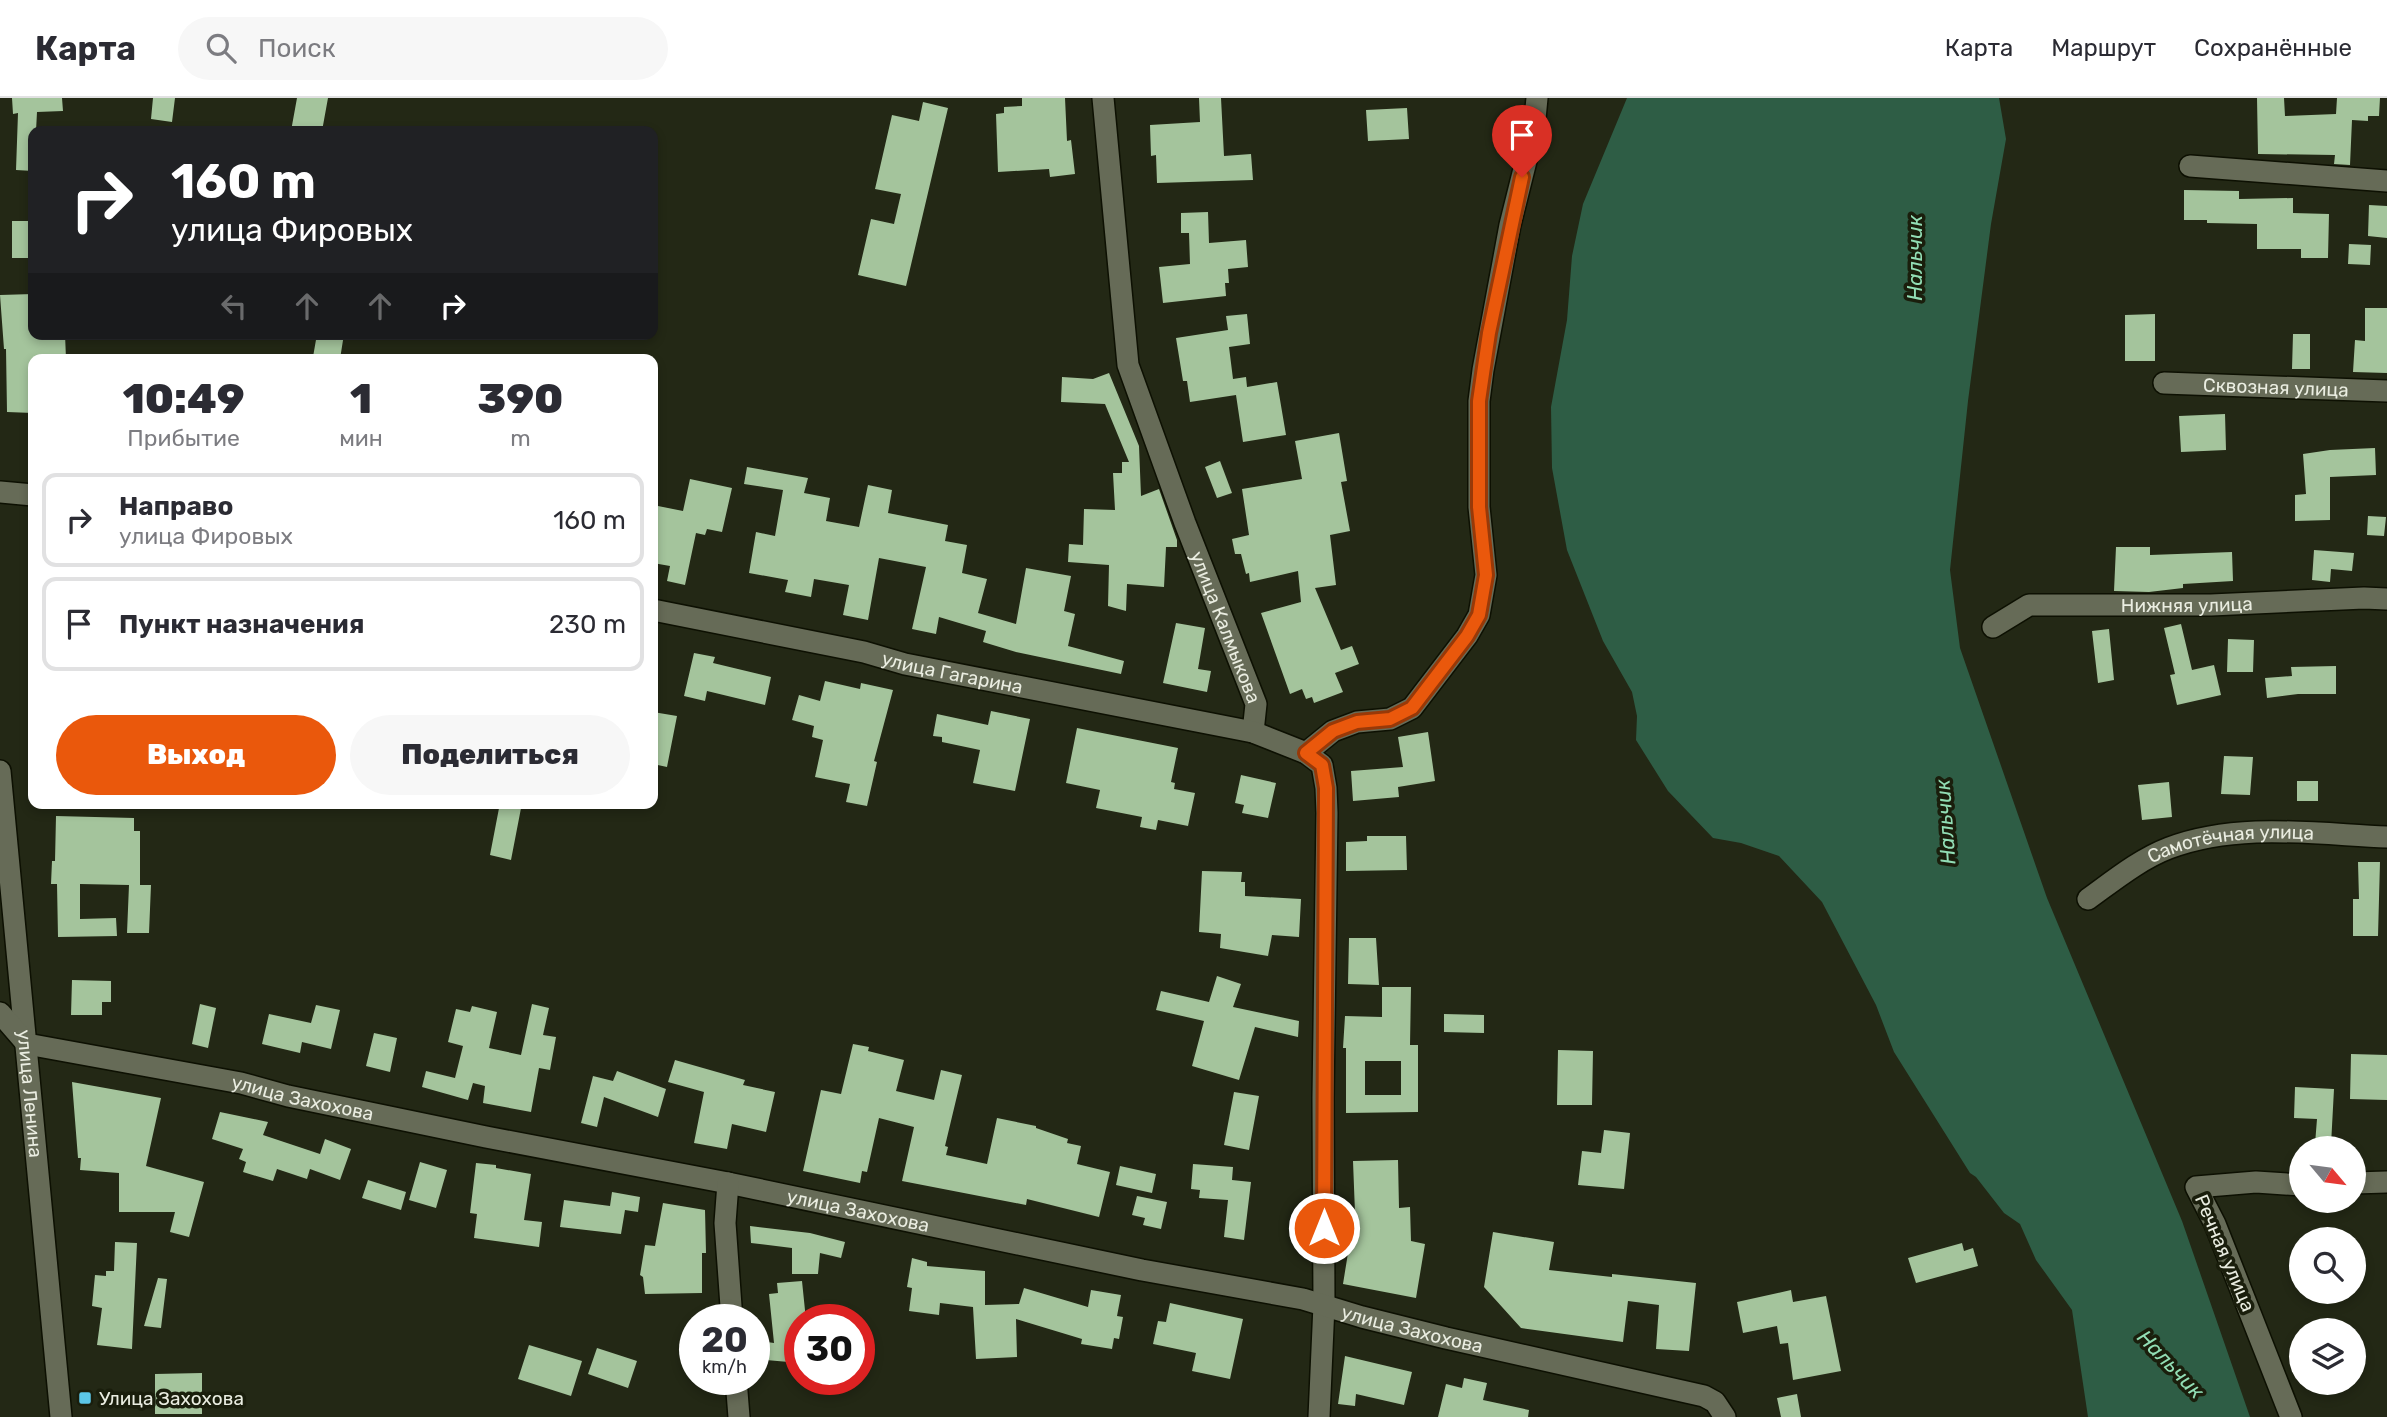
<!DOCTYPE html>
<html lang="ru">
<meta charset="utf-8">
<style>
:root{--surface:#fff;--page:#f7f7f7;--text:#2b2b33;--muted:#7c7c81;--line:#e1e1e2;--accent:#ea580c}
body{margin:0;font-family:Rubik,sans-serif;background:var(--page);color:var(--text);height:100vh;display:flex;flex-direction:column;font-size:26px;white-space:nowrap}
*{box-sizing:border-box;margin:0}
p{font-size:23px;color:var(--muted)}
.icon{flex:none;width:38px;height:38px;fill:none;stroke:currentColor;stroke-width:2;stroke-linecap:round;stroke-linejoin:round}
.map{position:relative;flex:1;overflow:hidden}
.drawer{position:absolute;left:28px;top:256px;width:630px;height:455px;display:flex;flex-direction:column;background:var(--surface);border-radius:14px;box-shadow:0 4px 10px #0003}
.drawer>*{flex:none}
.hud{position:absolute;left:28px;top:28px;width:630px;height:214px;border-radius:14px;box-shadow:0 4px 10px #0003;background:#202124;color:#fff;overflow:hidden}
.needle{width:46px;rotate:119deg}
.buttons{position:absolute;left:2289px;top:1038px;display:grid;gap:14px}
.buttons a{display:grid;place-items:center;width:77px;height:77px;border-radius:50%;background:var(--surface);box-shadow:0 4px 10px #0003;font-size:35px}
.speed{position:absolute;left:679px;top:1206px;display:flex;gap:14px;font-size:35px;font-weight:700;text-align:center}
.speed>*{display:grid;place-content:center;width:91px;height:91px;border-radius:50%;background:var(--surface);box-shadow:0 4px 10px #0003;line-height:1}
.speed small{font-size:18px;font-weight:400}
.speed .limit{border:10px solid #d22;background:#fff;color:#111}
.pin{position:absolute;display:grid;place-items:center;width:60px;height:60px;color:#fff;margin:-72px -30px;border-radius:50% 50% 50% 0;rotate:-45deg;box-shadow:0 0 7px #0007}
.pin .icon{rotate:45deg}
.me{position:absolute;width:77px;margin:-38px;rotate:0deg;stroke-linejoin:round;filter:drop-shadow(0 0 5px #0008)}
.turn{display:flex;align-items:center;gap:24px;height:147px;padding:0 28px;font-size:32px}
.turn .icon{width:91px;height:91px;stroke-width:2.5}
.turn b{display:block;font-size:49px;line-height:60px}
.lanes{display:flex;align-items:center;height:66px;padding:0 28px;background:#0003;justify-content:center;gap:35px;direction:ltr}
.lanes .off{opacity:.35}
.eta{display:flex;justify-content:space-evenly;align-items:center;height:119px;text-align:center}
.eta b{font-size:42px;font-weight:800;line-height:49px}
.primary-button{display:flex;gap:14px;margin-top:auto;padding:14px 28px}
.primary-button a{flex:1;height:80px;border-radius:42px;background:var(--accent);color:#fff;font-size:28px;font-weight:800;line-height:80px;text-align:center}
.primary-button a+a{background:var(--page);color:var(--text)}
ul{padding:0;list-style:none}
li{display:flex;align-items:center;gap:21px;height:94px;margin:0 14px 10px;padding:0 14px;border:4px solid var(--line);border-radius:14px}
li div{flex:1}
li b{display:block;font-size:26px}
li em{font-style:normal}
header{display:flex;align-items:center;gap:42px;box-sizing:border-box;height:98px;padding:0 35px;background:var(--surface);border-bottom:2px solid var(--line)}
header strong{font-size:33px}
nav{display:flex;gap:38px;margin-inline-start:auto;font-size:24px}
.search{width:490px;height:63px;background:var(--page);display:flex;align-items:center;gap:18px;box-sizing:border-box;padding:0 24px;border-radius:38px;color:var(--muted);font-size:26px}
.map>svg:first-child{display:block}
.water{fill:#2e5d45}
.building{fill:#a4c49c;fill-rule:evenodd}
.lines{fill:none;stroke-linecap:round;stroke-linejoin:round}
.minor-casing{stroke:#0d1002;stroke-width:24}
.minor{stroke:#666b57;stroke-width:21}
.route-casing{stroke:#983908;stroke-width:18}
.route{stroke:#ea580c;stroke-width:12}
.poi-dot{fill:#5cc7e8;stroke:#1a1e0c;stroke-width:2.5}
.labels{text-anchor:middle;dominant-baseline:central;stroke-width:7;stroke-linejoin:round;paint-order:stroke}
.street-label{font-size:19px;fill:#eaede1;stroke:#1a1e0c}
.poi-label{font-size:19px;fill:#eaede1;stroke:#1a1e0c;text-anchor:start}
.water-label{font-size:21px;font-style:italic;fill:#92deb5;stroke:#1a1e0c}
</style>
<header>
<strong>Карта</strong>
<div class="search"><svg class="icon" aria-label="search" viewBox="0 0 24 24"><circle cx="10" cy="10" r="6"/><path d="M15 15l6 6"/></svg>Поиск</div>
<nav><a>Карта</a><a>Маршрут</a><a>Сохранённые</a></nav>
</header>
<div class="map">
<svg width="2387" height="1319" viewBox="0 0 2387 1319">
<rect width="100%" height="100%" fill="#232815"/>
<!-- water -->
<path class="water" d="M1627,0H1999L2006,41L1991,126L1968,303L1950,472L1960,550L2047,800L2182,1123L2250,1319H2088L2072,1212L2036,1162L2020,1126L2004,1115L1976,1079L1970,1075L1894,954L1876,907L1822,804L1779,758L1741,745L1713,740L1668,693L1636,642L1637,618L1632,594L1603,543L1567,452L1552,370L1551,309L1567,222L1572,158L1583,106Z"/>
<!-- building -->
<path class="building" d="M12,0H62L63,13L37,14L36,33H33V73L16,72L18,15L13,16Z
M153,0H175L172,24L151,21Z
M297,0H328L322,33H291Z
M1022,0H1065L1067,43L1071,42L1075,76L1050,79L1049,71L998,74L996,16L1004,15V9L1022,8Z
M1199,0H1221L1224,58L1251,56L1253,82L1157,85L1156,57L1151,58L1150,27L1200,24Z
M2257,0H2284L2285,18L2336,16L2337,0H2380L2379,18H2368V23L2352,22L2350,67L2334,66L2335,57L2258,56Z
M923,4L948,10L906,188L858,177L871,121L894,126L901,96L875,91L892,17L919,23Z
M1407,10L1409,41L1368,43L1366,12Z
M2184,92L2239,93V101L2293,100V115L2329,116L2328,160H2301V151H2257V126L2207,125V122H2184Z
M2369,107L2387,108V140L2368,138Z
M1208,114L1209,145L1246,142L1248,169L1228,171L1229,185H1225L1226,198L1163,205L1159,169L1190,166L1189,135H1181V115Z
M12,123H33V160H12Z
M2349,146L2371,147L2370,167L2348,166Z
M33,196V236H65L66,261H33V315L7,314L6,251H4L0,197Z
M2365,210H2387V275L2353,274L2355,242L2365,243Z
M1247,216L1250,246L1229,249L1233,281L1246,279L1247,289L1277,284L1286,337L1243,344L1236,297L1190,304L1187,283H1183L1176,240L1228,232L1226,218Z
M2155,216V263H2125V217Z
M317,236H344L340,261L313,259Z
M2293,236H2310V271H2292Z
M1109,275L1139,348L1141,398L1159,391L1177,442V449H1166L1164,489L1127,486L1126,513L1108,508L1109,467L1068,464L1069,446L1083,447L1084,411L1115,412L1113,375H1122V364H1129L1105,306L1061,304L1062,279L1093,281Z
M2225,316L2226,352L2181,354L2179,318Z
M1339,335L1347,383L1341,384L1350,433L1330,437L1336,487L1315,490L1341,552L1352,548L1359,566L1335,575L1343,594L1314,605L1312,599L1306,601L1302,591L1290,596L1261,515L1301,504L1298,473L1250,484L1249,475L1246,476L1241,456H1235L1232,441L1249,437L1242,391L1302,381L1295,343Z
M2375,350L2376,377L2330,379V422L2295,423V397L2306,396L2303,356L2330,352Z
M1220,363L1232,395L1217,400L1205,369Z
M747,369L808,380L804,395L830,400L826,423L859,429L868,387L892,392L888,415L948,427L945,443L967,447L962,475L987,481L978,515L1016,526L1026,470L1071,478L1064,513L1075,516L1068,548L1124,563L1121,576L1016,554L983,544L986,533L939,519L936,536L912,531L926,469L879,460L868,522L843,517L849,487L814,481L811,499L785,494L788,482L749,475L756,434L775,438L783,392L744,386Z
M690,381L732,390L722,434L707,431L705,437L696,435L685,487L667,483L670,468L653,465V407L683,413Z
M2368,418L2386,419L2384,438L2367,437Z
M2116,449H2150V457L2232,454L2233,483L2183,486V490L2149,494L2114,493Z
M2314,452L2354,455L2352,473L2331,471L2330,484L2312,482Z
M1176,525L1205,530L1198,571L1211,573L1207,594L1163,585Z
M2181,526L2192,572L2214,567L2221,597L2177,607L2170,577L2175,576L2164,530Z
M2109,531L2114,582L2098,585L2092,533Z
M2228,541L2254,542L2253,574H2227Z
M694,555L715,559L713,565L771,579L765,607L707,593L705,603L684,598Z
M2336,568V596H2298L2267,600L2265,580L2292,578L2291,569Z
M825,583L860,591L861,585L893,592L874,663L877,664L867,708L846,704L850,686L815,679L823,642L812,639L814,628L792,622L799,597L820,603Z
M991,613L1030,621L1015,693L973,685L980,652L942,644V639L933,638L937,616L988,627Z
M653,614L677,618L667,669L653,666Z
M1077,630L1178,650L1171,684L1175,685L1174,691L1195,695L1188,728L1158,722L1156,732L1140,729L1142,719L1096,710L1100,692L1066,685Z
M1428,634L1435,683L1398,689L1399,699L1353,703L1351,673L1403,669L1398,639Z
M2224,658L2253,659L2250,697L2221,696Z
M1241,677L1276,685L1268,720L1242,715L1244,707L1235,705Z
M2297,683H2318V703H2297Z
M2169,684L2172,719L2142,722L2138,687Z
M500,705H522L511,762L490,757Z
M56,718L134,720V733H140V787H151L149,835H127L129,787L80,786V821L116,820L117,838L58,839L57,786H51L52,763H55Z
M1367,738H1406L1407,772L1346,773V744L1367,743Z
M2358,764H2380L2378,838H2353V801H2359Z
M1202,773L1242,774L1241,784H1245V798L1301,801L1299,839L1272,837L1268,858L1220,850L1221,836L1199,834Z
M1349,840H1376L1379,887L1348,886Z
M1217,878L1241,886L1233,909L1299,923L1298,939L1255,929L1239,982L1192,968L1204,923L1156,912L1161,893L1209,904Z
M72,882L111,883V904H102V917H71Z
M1382,889H1411L1410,947H1418V1014L1346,1015V950H1343L1345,918L1382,919ZM1365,963H1401V997H1365Z
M200,906L216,910L208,950L192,946Z
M532,906L549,910L543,937L556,939L550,972L539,970L531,1014L483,1005L485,988L473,985L468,1002L422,989L426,973L455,980L463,948L448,944L456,911L470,914L472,908L497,914L489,950L521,957Z
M316,907L340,912L331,951L302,944L300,955L262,946L269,916L311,925Z
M1444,916L1484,917V935L1444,934Z
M374,935L397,940L390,974L366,968Z
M853,946L869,949L868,953L904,962L896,993L934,1002L941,972L962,977L945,1048L948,1049L946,1057L987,1066L997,1020L1036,1028V1030L1068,1041L1067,1045L1081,1048L1077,1066L1110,1074L1099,1119L1027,1101L1026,1107L902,1083L914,1029L879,1020L867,1074L862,1073L860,1085L803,1073L821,992L841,996Z
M1558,952L1593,953L1592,1007H1557Z
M2351,956L2387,957V1002L2350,1001Z
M675,962L745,982L743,987L775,994L766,1034L732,1026L727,1051L694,1045L704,994L668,984Z
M617,973L666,991L658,1019L604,999L597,1029L581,1025L593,978L613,983Z
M72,984L161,1000L146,1068L204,1084L189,1139L170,1134L175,1114H119V1075L80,1072L81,1060H78Z
M2295,989L2334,991L2331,1047L2315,1046L2317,1021L2294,1020Z
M1234,994L1259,998L1249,1052L1224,1047Z
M220,1014L268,1024L263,1037L320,1056L325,1041L351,1051L340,1082L310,1071L307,1081L277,1071L273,1083L243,1074L246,1064L239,1061L243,1051L212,1041Z
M1604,1032L1630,1035L1624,1091L1578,1087L1582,1053L1601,1055Z
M1398,1062L1399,1110L1410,1109L1411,1143L1425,1146L1416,1200L1343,1186L1348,1155H1344V1115H1355L1353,1063Z
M420,1064L447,1072L436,1110L409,1102Z
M476,1065L496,1067V1070L531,1076L524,1122L542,1124L539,1149L474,1140L477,1116L470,1115Z
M1193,1066L1233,1069L1232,1082L1251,1084L1244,1142L1224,1139L1228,1102L1199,1100L1200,1092L1191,1091Z
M1120,1068L1156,1076L1152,1095L1116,1087Z
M368,1082L406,1094L401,1112L362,1100Z
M612,1094L640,1099L638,1114L625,1112L621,1136L560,1129L564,1102L610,1108Z
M1137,1098L1167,1104L1161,1131L1143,1127L1145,1120L1132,1117Z
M663,1105L705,1112L706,1155H702V1195L645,1196L643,1179L640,1177L645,1147L655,1148Z
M750,1128L810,1135L845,1144L841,1160L820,1155L818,1176H792V1150L751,1145Z
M1493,1134L1554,1144L1549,1172L1612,1179V1176L1696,1185L1689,1253L1656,1251L1659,1207L1628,1203L1623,1244L1521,1230L1484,1189Z
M115,1144L137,1145L132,1251L97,1247L102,1210L92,1208L95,1177L106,1178V1173H114Z
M1962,1145L1964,1153L1973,1150L1978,1168L1916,1185L1908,1160Z
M912,1160L927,1164V1168L985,1173V1207L1019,1206L1024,1190L1088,1209L1091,1192L1121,1197L1117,1218L1123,1219L1119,1241L1114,1240L1112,1251L1081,1246L1082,1241L1016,1221L1017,1259L976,1261L973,1209L940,1205L939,1217L909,1213L912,1190L907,1189Z
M158,1180L167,1181L161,1230L144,1228Z
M802,1183L806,1222H800V1265L766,1262L767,1244L774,1245L769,1196L778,1195L777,1185Z
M1791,1192L1793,1204L1826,1198L1841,1273L1793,1282L1788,1245L1780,1246L1777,1228L1743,1235L1737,1204Z
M1170,1205L1243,1221L1230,1281L1192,1273L1196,1255L1153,1246L1158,1223L1166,1224Z
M529,1247L582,1263L571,1298L518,1281Z
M597,1250L637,1263L628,1290L588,1276Z
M1345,1258L1412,1274L1404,1307L1356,1296L1355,1308L1338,1306Z
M202,1275V1316H155V1276Z
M1464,1280L1487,1285L1483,1302L1529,1312L1528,1319H1438L1446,1286L1462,1290Z
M1797,1296L1801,1319H1781L1777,1300Z"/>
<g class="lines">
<!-- minor casing -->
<g class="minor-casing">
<g id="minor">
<path id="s1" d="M1103,0L1128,267L1185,425L1256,606L1253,634"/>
<path d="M2190,68L2387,83"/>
<path id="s2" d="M2164,285L2387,293"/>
<path d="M0,394L33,397"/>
<path id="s3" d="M653,512L864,554L905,566L1253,634L1306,655L1322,667L1326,690L1327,715L1323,1000L1324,1207L1319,1319"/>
<path id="s4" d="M1993,529L2029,507H2211L2364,500L2387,501"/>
<path d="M1306,655L1333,633L1357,624L1390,621L1412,610L1467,538L1479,517L1486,477L1479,409V303L1483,272L1510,127L1534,31L1537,0"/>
<path id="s5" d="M0,673L61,1319"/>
<path id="s6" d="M2088,801C2113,783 2140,761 2169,750C2238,724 2315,736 2387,739"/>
<path id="s7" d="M0,915L27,946L241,985L288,998L486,1039L728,1085L1142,1172L1303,1201L1362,1219L1446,1240L1704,1298L1715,1304L1725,1319"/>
<path d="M728,1085L725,1125L732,1222"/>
<path d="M2354,1085L2387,1084"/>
<path d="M736,1281L739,1319"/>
<path d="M2291,1319L2215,1126L2196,1089L2256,1084L2301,1087"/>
</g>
</g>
<!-- minor -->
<use href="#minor" class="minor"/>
</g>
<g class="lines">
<!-- route casing -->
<g class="route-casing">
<path id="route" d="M1324,1130L1326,690L1322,667L1306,655L1333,633L1357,624L1390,621L1412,610L1467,538L1479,517L1486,477L1479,409V303L1489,235L1522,79"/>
</g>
<!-- route -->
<use href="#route" class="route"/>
</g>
<!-- markers -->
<rect class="poi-dot" x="78" y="1293" width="14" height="14" rx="3.5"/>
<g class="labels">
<!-- street labels -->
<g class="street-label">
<text stroke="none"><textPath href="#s2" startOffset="112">Сквозная улица</textPath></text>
<text stroke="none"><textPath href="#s4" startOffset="200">Нижняя улица</textPath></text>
<text stroke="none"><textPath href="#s1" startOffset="548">улица Калмыкова</textPath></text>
<text stroke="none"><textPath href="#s3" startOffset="306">улица Гагарина</textPath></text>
<text stroke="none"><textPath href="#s6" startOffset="158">Самотёчная улица</textPath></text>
<text stroke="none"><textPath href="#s5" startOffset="324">улица Ленина</textPath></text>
<text stroke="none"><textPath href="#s7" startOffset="322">улица Захохова</textPath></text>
<text stroke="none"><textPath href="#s7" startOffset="889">улица Захохова</textPath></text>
<text transform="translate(2225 1155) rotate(67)">Речная улица</text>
<text stroke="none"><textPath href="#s7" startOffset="1456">улица Захохова</textPath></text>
</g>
<!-- poi labels -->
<g class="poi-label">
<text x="99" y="1300">Улица Захохова</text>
</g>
<!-- water labels -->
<g class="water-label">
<text transform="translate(1914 160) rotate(-90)">Нальчик</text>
<text transform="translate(1945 724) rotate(-94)">Нальчик</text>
<text transform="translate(2171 1266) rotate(46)">Нальчик</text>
</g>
</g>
</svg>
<div class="buttons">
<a><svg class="needle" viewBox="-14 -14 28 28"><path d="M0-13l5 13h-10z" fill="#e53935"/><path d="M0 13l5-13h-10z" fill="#7c7c81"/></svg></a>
<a><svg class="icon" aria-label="search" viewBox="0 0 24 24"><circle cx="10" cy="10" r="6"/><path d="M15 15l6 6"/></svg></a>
<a><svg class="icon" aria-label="layers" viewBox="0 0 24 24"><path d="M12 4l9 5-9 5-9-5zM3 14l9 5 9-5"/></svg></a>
</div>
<div class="speed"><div>20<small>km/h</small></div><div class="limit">30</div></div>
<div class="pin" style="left:1522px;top:79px;background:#d93025"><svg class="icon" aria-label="arrive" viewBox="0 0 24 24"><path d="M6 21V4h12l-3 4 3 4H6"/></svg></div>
<svg class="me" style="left:1324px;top:1130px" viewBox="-20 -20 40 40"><circle r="17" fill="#ea580c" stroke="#fff" stroke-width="3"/><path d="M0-11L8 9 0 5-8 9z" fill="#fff"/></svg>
<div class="hud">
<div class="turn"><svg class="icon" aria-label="right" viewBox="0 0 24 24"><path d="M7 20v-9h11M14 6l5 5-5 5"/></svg><div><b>160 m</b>улица Фировых</div></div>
<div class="lanes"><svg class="icon off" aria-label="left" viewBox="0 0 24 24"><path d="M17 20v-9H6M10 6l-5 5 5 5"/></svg><svg class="icon off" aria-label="ahead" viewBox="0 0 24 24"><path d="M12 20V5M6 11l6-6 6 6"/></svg><svg class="icon off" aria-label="ahead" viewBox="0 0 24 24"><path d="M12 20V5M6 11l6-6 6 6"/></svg><svg class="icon" aria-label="right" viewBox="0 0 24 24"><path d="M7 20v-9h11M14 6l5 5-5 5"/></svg></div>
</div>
<section class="drawer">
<div class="eta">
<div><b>10:49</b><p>Прибытие</p></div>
<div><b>1</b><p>мин</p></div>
<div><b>390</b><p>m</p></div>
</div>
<ul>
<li><svg class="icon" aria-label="right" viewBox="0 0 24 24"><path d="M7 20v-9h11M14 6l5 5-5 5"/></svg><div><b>Направо</b><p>улица Фировых</p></div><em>160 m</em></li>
<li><svg class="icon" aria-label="arrive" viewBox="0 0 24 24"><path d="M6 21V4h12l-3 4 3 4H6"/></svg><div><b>Пункт назначения</b></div><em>230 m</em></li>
</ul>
<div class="primary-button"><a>Выход</a><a>Поделиться</a></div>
</section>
</div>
